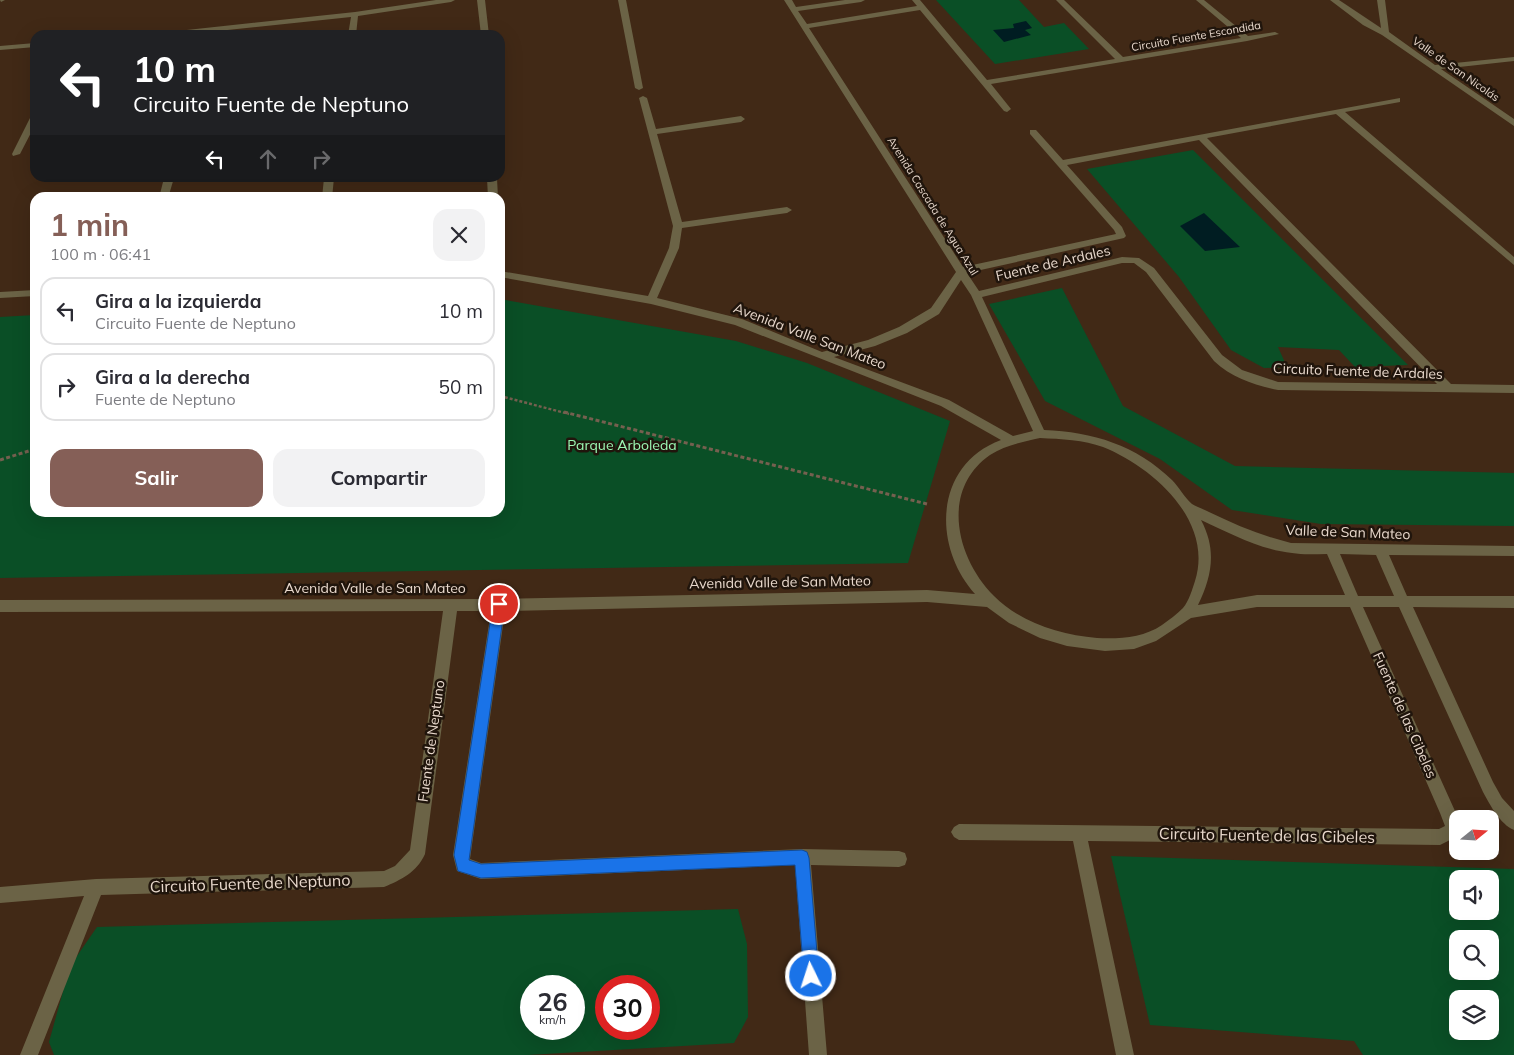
<!DOCTYPE html>
<html lang="es">
<meta charset="utf-8">
<style>
:root{--surface:#fff;--page:#f2f2f3;--text:#2b2b33;--muted:#7c7c81;--line:#e1e1e2;--accent:#855f57}
body{margin:0;font-family:Mulish,sans-serif;background:var(--page);color:var(--text);height:100vh;display:flex;flex-direction:column;font-size:19px;white-space:nowrap}
*{box-sizing:border-box;margin:0}
p{font-size:16px;color:var(--muted)}
.icon{flex:none;width:28px;height:28px;fill:none;stroke:currentColor;stroke-width:2;stroke-linecap:round;stroke-linejoin:round}
.map{position:relative;flex:1;overflow:hidden}
.drawer{position:absolute;left:30px;top:192px;width:475px;height:325px;display:flex;flex-direction:column;background:var(--surface);border-radius:15px;box-shadow:0 5px 20px #0002}
.drawer>*{flex:none}
.top-card{position:absolute;left:30px;top:30px;width:475px;height:152px;border-radius:15px;box-shadow:0 5px 20px #0002;background:#202124;color:#fff;overflow:hidden}
.needle{width:32px;rotate:72deg}
.buttons{position:absolute;left:1449px;top:810px;display:grid;gap:10px}
.buttons a{display:grid;place-items:center;width:50px;height:50px;border-radius:10px;background:var(--surface);box-shadow:0 5px 20px #0002;font-size:25px}
.speed{position:absolute;left:520px;top:975px;display:flex;gap:10px;font-size:25px;font-weight:700;text-align:center}
.speed>*{display:grid;place-content:center;width:65px;height:65px;border-radius:50%;background:var(--surface);box-shadow:0 5px 20px #0002;line-height:1}
.speed small{font-size:12px;font-weight:400}
.speed .limit{border:8px solid #d22;background:#fff;color:#111}
.pin{position:absolute;display:grid;place-items:center;width:42px;height:42px;color:#fff;margin:-21px;border:2px solid #fff;border-radius:50%;box-shadow:0 1px 5px #0007}
.me{position:absolute;width:55px;margin:-28px;rotate:356deg;stroke-linejoin:round;filter:drop-shadow(0 0 4px #0008)}
.turn{display:flex;align-items:center;gap:18px;height:105px;padding:0 20px;font-size:22px}
.turn .icon{width:65px;height:65px;stroke-width:2.5}
.turn b{display:block;font-size:35px;line-height:42px}
.lanes{display:flex;align-items:center;height:48px;padding:0 20px;background:#0003;justify-content:center;gap:25px;direction:ltr}
.lanes .off{opacity:.35}
.round{display:grid;place-items:center;flex:none;width:52px;height:52px;border-radius:15px;background:var(--page)}
.head{display:flex;align-items:center;justify-content:space-between;height:85px;padding:0 20px}
h1{font-size:30px;font-weight:700;line-height:38px;color:var(--accent)}
.action{display:flex;gap:10px;margin-top:auto;padding:10px 20px}
.action a{flex:1;height:58px;border-radius:15px;background:var(--accent);color:#fff;font-size:20px;font-weight:700;line-height:58px;text-align:center}
.action a+a{background:var(--page);color:var(--text)}
ul{padding:0;list-style:none}
li{display:flex;align-items:center;gap:15px;height:68px;margin:0 10px 8px;padding:0 10px;border:2px solid var(--line);border-radius:15px}
li div{flex:1}
li b{display:block;font-size:19px}
li em{font-style:normal}
.map>svg:first-child{display:block}
.green{fill:#0a4f26;fill-rule:evenodd}
.water{fill:#001d22}
.lines{fill:none;stroke-linecap:round;stroke-linejoin:round}
.path-far1{stroke:#75604f;stroke-width:2.5;stroke-dasharray:3 2;stroke-linecap:butt}
.path{stroke:#75604f;stroke-width:3;stroke-dasharray:4 2.5;stroke-linecap:butt}
.street{fill:#6b6346;fill-rule:evenodd}
.route{fill:#1a73e8;stroke:#114b97}
.labels{text-anchor:middle;dominant-baseline:central;stroke-width:5;stroke-linejoin:round;paint-order:stroke}
.far-street-label{font-size:11px;fill:#e8d8cc;stroke:#20150c}
.street-label{font-size:14px;fill:#e8d8cc;stroke:#20150c}
.park-label{font-size:14px;fill:#9cf9b5;stroke:#20150c}
.near-street-label{font-size:16px;fill:#e8d8cc;stroke:#20150c}
</style>
<div class="map">
<svg width="1514" height="1055" viewBox="0 0 1514 1055">
<rect width="100%" height="100%" fill="#412916"/>
<!-- green -->
<path class="green" d="M936,0H1019L1044,27L1064,23L1089,49L995,64Z
M1193,150L1408,365L1355,367L1339,350L1278,347L1287,367L1264,368L1231,350L1179,277L1087,169Z
M1062,288L1123,406L1235,466L1514,473V526L1321,524L1232,510L1160,459L1045,401L989,304Z
M500,299L736,341L807,363L950,421L908,563L0,578V317L35,315V512H500Z
M1111,856L1514,869V1055H1363L1354,1041L1150,1025ZM1458,879H1490V911H1458ZM1458,939H1490V971H1458ZM1458,999H1490V1031H1458Z
M738,909L747,944L748,1017L734,1043L528,1055H54L49,1042L70,966L97,927ZM531,986H574V1029H531ZM606,986H649V1029H606Z"/>
<!-- water -->
<path class="water" d="M1026,21L1032,28L1025,30L1031,35L1004,42L993,30L1014,28L1013,24Z
M1204,213L1240,247L1205,251L1180,226Z"/>
<g class="lines">
<!-- path-far1 -->
<path class="path-far1" d="M500,396L569,414"/>
<!-- path -->
<path class="path" d="M564,412L927,504
M0,460L35,449"/>
<!-- street -->
<path class="street" d="M0,0H5L1,2Z
M436,0H455L451,2L358,16L356,35H348L351,17L180,35H155L159,33L355,12Z
M477,0H485L489,35H481Z
M618,0H626L643,88L639,90L635,88Z
M784,0H792L796,7L845,0H865L861,2L798,11L807,24L917,6L912,0H920L987,80L1115,59L1056,0H1064L1123,57L1241,38L1196,0H1204L1248,36L1275,32L1279,34L1247,41L991,84L1011,109L1007,112L1004,111L920,10L809,28L963,267L1116,234L1114,230L1030,134V130H1036L1063,160L1400,98V102L1345,112L1514,257V265L1336,114L1207,138L1451,384L1514,385V393L1278,390C1254,385 1232,378 1214,361L1146,272L1134,263H1122L982,297L1044,430C1093,432 1136,445 1172,480C1179,487 1184,497 1192,504C1196,507 1204,509 1209,512C1236,525 1262,536 1291,543L1514,546V556L1389,555L1407,596H1514V608L1413,607L1493,782L1502,798L1514,811V830C1500,824 1490,805 1483,792L1399,607H1363L1455,811L1458,819V836L1440,845L1088,841L1134,1055H1116L1073,841L959,840L954,837L951,832L954,827L959,824L1439,829L1445,826L1440,813L1350,607H1257L1191,618L1156,641L1134,649L1105,651L1067,646L1040,638L1009,623L987,607L927,602L505,611L470,859L481,863L802,849L899,851L905,853L907,859L905,865L899,867L811,865L827,1055H809L795,865L481,879L457,871L453,855L491,611H457L425,854C417,872 401,880 384,887L101,895L38,1055H20L84,896L0,903V887L96,879L384,871L395,866L410,850L443,611L0,612V600L499,599L927,590L975,594C932,546 934,465 1001,440L941,406L735,325L651,304L500,277V271L648,296L669,248L673,226L639,98L643,96L647,98L656,129L741,116L745,119L741,122L657,134L682,222L787,207L792,210L787,213L682,228L679,248L657,298L742,319L822,352L868,340L899,327L931,308L956,272ZM1199,140L1437,384L1278,382L1242,370L1222,355L1154,268L1139,258L1122,257L979,291L967,273L1124,238L1126,236L1122,227L1067,165ZM961,280L971,295L1033,431L1013,436L949,400L834,357L875,346L907,333L939,314ZM1040,438C1061,439 1084,440 1103,447C1153,467 1214,521 1195,581C1192,590 1189,601 1183,608C1177,614 1169,620 1162,625C1143,638 1119,639 1097,638C1060,635 1021,623 994,596C956,558 940,490 990,455C1005,445 1023,442 1040,438ZM1201,520C1229,533 1261,550 1292,553C1303,555 1315,554 1327,554L1345,595H1257L1198,605C1212,576 1217,550 1201,520ZM1340,554L1376,555L1394,596H1358Z
M1330,0H1339L1381,28L1377,0H1385L1389,32L1435,65L1514,57V61L1441,69L1514,119V126L1382,35L1363,25Z
M35,43V47L0,50V46Z
M35,113V125L20,154L13,156L12,154L31,116Z
M164,178H174L168,198H159Z
M324,178H334L332,198H322Z
M487,178H497L498,198H488Z
M35,290V296L0,298V292Z"/>
</g>
<!-- route -->
<path class="route" d="M499,599L505,604L469,860L481,864L802,850L807,852L809,858L819,976L817,981L811,984L806,981L804,976L795,865L481,878L458,871L454,855L493,604Z"/>
<g class="labels">
<!-- far-street labels -->
<g class="far-street-label">
<text transform="translate(1196 36) rotate(-10)">Circuito Fuente Escondida</text>
<text transform="translate(1456 69) rotate(35)">Valle de San Nicolás</text>
<text transform="translate(933 206) rotate(58)">Avenida Cascada de Agua Azul</text>
</g>
<!-- street labels -->
<g class="street-label">
<text transform="translate(1053 263) rotate(-13)">Fuente de Ardales</text>
<text transform="translate(810 336) rotate(21)">Avenida Valle San Mateo</text>
<text transform="translate(1358 371) rotate(2)">Circuito Fuente de Ardales</text>
<text transform="translate(1348 532) rotate(2)">Valle de San Mateo</text>
<text transform="translate(780 582) rotate(-1)">Avenida Valle de San Mateo</text>
<text x="375" y="588">Avenida Valle de San Mateo</text>
<text transform="translate(1405 715) rotate(66)">Fuente de las Cibeles</text>
<text transform="translate(431 741) rotate(-82)">Fuente de Neptuno</text>
</g>
<!-- park labels -->
<g class="park-label">
<text x="622" y="445">Parque Arboleda</text>
</g>
<!-- near-street labels -->
<g class="near-street-label">
<text transform="translate(1267 835) rotate(1)">Circuito Fuente de las Cibeles</text>
<text transform="translate(250 883) rotate(-2)">Circuito Fuente de Neptuno</text>
</g>
</g>
</svg>
<div class="buttons">
<a><svg class="needle" viewBox="-14 -14 28 28"><path d="M0-13l5 13h-10z" fill="#e53935"/><path d="M0 13l5-13h-10z" fill="#7c7c81"/></svg></a>
<a><svg class="icon" aria-label="sound" viewBox="0 0 24 24"><path d="M4 9h4l5-4v14l-5-4H4zM17 9q2 3 0 6"/></svg></a>
<a><svg class="icon" aria-label="search" viewBox="0 0 24 24"><circle cx="10" cy="10" r="6"/><path d="M15 15l6 6"/></svg></a>
<a><svg class="icon" aria-label="layers" viewBox="0 0 24 24"><path d="M12 4l9 5-9 5-9-5zM3 14l9 5 9-5"/></svg></a>
</div>
<div class="speed"><div>26<small>km/h</small></div><div class="limit">30</div></div>
<div class="pin" style="left:499px;top:604px;background:#d93025"><svg class="icon" aria-label="arrive" viewBox="0 0 24 24"><path d="M6 21V4h12l-3 4 3 4H6"/></svg></div>
<svg class="me" style="left:811px;top:976px" viewBox="-20 -20 40 40"><circle r="17" fill="#1a73e8" stroke="#fff" stroke-width="3"/><path d="M0-11L8 9 0 5-8 9z" fill="#fff"/></svg>
<div class="top-card">
<div class="turn"><svg class="icon" aria-label="left" viewBox="0 0 24 24"><path d="M17 20v-9H6M10 6l-5 5 5 5"/></svg><div><b>10 m</b>Circuito Fuente de Neptuno</div></div>
<div class="lanes"><svg class="icon" aria-label="left" viewBox="0 0 24 24"><path d="M17 20v-9H6M10 6l-5 5 5 5"/></svg><svg class="icon off" aria-label="ahead" viewBox="0 0 24 24"><path d="M12 20V5M6 11l6-6 6 6"/></svg><svg class="icon off" aria-label="right" viewBox="0 0 24 24"><path d="M7 20v-9h11M14 6l5 5-5 5"/></svg></div>
</div>
<section class="drawer">
<div class="head"><div><h1>1 min</h1><p>100 m · 06:41</p></div><a class="round"><svg class="icon" aria-label="close" viewBox="0 0 24 24"><path d="M6 6l12 12M18 6L6 18"/></svg></a></div>
<ul>
<li><svg class="icon" aria-label="left" viewBox="0 0 24 24"><path d="M17 20v-9H6M10 6l-5 5 5 5"/></svg><div><b>Gira a la izquierda</b><p>Circuito Fuente de Neptuno</p></div><em>10 m</em></li>
<li><svg class="icon" aria-label="right" viewBox="0 0 24 24"><path d="M7 20v-9h11M14 6l5 5-5 5"/></svg><div><b>Gira a la derecha</b><p>Fuente de Neptuno</p></div><em>50 m</em></li>
</ul>
<div class="action"><a>Salir</a><a>Compartir</a></div>
</section>
</div>
